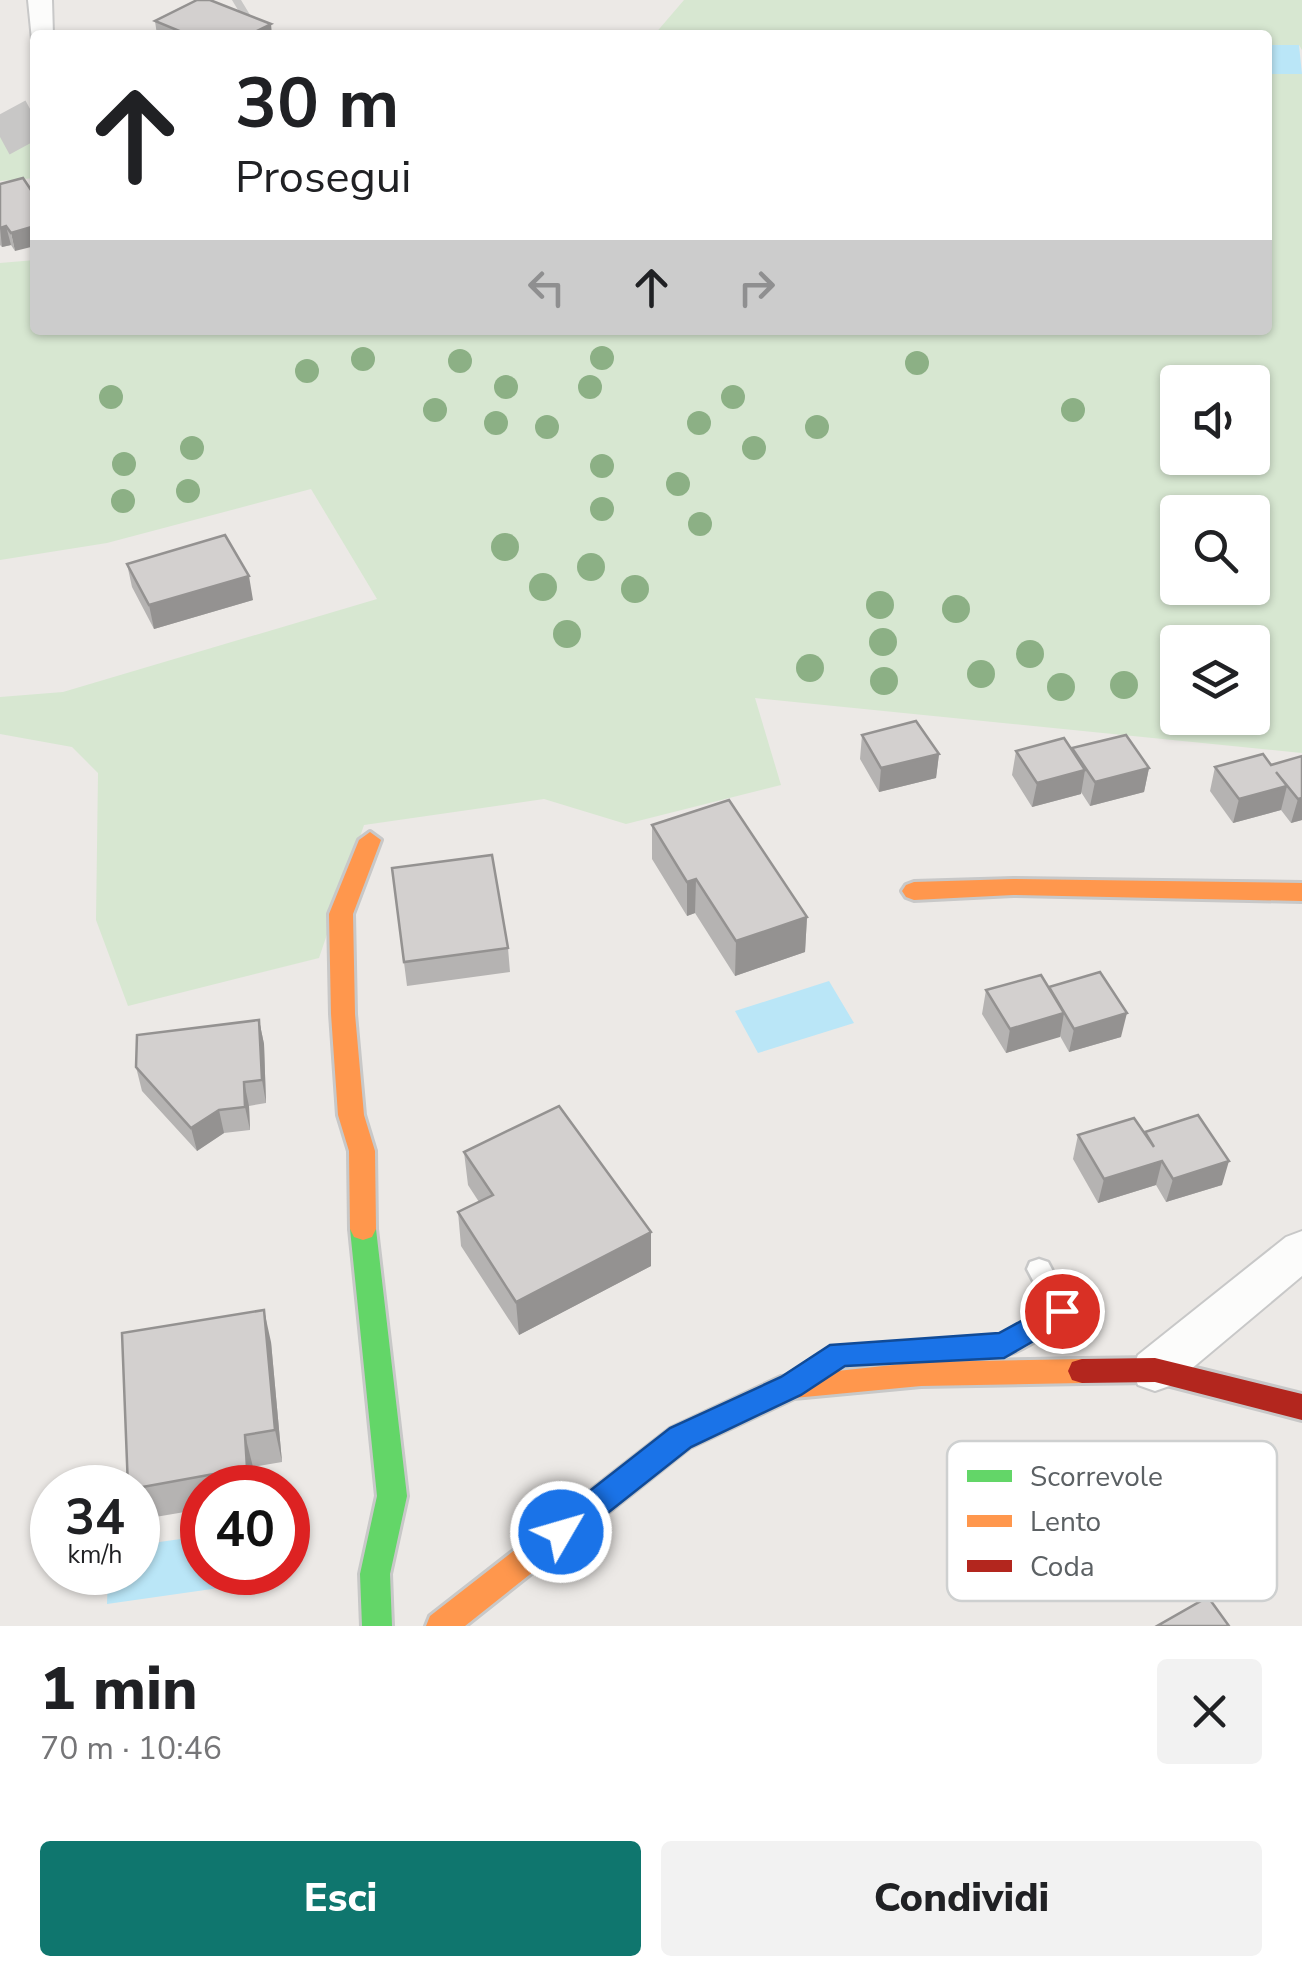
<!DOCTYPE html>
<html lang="it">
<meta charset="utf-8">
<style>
:root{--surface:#fff;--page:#f2f2f2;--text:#202124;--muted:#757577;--accent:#0f766e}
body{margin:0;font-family:"Nunito Sans",sans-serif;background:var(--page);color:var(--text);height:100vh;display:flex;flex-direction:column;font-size:38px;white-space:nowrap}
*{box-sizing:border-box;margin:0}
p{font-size:32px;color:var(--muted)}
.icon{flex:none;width:55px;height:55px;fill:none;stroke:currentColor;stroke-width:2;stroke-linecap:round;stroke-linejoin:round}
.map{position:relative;height:1626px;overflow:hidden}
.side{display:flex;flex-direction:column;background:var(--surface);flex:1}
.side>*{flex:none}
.banner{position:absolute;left:30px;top:30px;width:1242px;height:305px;border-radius:10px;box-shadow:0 2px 8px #0004;background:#fff;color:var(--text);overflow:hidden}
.tools{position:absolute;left:1160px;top:365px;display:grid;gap:20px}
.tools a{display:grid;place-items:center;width:110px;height:110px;border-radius:10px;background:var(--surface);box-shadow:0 2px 8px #0004;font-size:50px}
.speed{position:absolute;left:30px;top:1465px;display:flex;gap:20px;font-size:50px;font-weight:700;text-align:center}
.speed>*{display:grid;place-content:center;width:130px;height:130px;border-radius:50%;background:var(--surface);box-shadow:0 2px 8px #0004;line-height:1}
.speed small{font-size:25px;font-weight:400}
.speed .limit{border:15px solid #d22;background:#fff;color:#111}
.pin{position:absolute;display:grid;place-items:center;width:85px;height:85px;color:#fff;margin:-42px;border:5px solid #fff;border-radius:50%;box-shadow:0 2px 10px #0007}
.me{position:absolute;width:110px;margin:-55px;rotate:52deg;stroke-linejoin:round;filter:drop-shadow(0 0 8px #0008)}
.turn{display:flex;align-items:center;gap:35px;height:210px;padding:0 40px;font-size:45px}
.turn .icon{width:130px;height:130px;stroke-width:2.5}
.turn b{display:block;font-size:70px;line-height:85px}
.lanes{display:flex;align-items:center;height:95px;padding:0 40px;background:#0003;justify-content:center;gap:50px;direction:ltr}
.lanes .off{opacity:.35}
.round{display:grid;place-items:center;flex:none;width:105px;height:105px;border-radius:10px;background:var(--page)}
.head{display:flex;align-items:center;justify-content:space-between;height:170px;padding:0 40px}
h1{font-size:60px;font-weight:800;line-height:75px}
.button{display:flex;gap:20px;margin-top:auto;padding:20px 40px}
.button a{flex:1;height:115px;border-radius:10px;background:var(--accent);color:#fff;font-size:40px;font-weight:800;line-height:115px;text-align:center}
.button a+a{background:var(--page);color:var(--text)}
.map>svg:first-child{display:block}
.green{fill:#d7e7d1;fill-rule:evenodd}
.water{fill:#bae6f7}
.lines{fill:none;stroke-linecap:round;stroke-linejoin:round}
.highway-tunnel{stroke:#c8c7c6;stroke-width:40;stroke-dasharray:40 20;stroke-linecap:butt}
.lane-casing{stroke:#c8c8c8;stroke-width:5}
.street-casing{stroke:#c8c8c8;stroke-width:4}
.fast-casing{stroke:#c8c8c8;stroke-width:6}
.slow-casing{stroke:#c8c8c8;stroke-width:6}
.jam-casing{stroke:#c8c8c8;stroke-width:6}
.lane{fill:#fcfcfb;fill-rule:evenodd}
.street{fill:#fcfcfb;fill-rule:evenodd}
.fast{fill:#63d668;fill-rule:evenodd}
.slow{fill:#ff974d;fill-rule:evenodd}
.jam{fill:#b3261e;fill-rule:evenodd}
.tree{fill:#8cb085}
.wall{fill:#b5b3b2}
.shaded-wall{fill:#949291}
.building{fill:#d3d0cf;stroke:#949291;stroke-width:2.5}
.route{fill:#1a73e8;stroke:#114b97;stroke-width:2.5}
.key{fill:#fff;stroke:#ced0d0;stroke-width:2.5}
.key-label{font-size:28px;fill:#5c6164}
</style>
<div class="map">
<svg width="1302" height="1626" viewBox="0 0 1302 1626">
<rect width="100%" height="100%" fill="#ece9e6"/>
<!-- green -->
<path class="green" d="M684,0H1302V50L1299,45H1268V35H654Z
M1268,72L1302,74V753L755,698L781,785L626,824L544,799L364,825L319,958L128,1006L96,920L98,773L72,747L0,734V697L63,692L377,599L311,489L107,543L0,560V263L35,260V330H1268ZM1178,382H1252V458H1178ZM1178,512H1252V588H1178ZM1178,642H1252V718H1178Z
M35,112V178L0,181V117Z"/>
<!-- water -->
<path class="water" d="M1268,45H1299L1302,74H1269Z
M829,981L854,1023L758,1053L735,1011Z
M202,1536V1572L218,1573L219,1588L107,1604L108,1573L138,1572V1545Z"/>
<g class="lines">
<!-- highway-tunnel -->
<path class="highway-tunnel" d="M183,35L241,0
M0,137L35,118"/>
<!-- lane casing -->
<g class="lane-casing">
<path id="lane" d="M1039,1259L1048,1262L1074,1311L1071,1318C1043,1335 1009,1367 974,1355L971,1347L974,1339L1000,1335L1047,1307L1027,1269L1030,1262Z"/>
</g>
<!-- street casing -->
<g class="street-casing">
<path id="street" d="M28,0H52L53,35H35L32,40Z
M1302,1231V1276L1172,1385L1155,1391L1138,1385L1132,1370L1138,1355L1286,1237Z"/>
</g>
<!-- fast casing -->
<g class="fast-casing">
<path id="fast" d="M363,1218L372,1221L376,1229L407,1496L390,1574L392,1626H362L360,1574L377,1496L350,1229L354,1221Z"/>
</g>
<!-- slow casing -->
<g class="slow-casing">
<path id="slow" d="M370,832L381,840L353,914L355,1014L364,1115L375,1151L376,1229L372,1237L363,1240L354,1237L350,1229L349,1151L338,1115L331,1014L329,914L359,840Z
M1013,879L1302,883V901L1013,895L914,900L906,897L902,891L906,885L914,882Z
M1082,1359L1092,1362L1096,1371L1092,1380L1082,1383L921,1386L794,1398L690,1447L465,1626H426L430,1616L670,1429L781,1377L921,1362Z"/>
</g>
<!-- jam casing -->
<g class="jam-casing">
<path id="jam" d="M1155,1358L1302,1394V1420L1155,1382L1082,1383L1072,1380L1068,1371L1072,1362L1082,1359Z"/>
</g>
<!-- lane -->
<use href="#lane" class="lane"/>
<!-- street -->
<use href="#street" class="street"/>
<!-- fast -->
<use href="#fast" class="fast"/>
<!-- slow -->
<use href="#slow" class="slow"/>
<!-- jam -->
<use href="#jam" class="jam"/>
</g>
<!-- trees -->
<g class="tree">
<circle cx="602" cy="358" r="12"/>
<circle cx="363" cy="359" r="12"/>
<circle cx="460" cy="361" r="12"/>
<circle cx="917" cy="363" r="12"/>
<circle cx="307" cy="371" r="12"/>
<circle cx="506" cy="387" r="12"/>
<circle cx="590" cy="387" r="12"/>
<circle cx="111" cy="397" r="12"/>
<circle cx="733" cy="397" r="12"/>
<circle cx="435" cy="410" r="12"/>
<circle cx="1073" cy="410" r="12"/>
<circle cx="496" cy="423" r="12"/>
<circle cx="699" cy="423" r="12"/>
<circle cx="547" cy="427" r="12"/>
<circle cx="817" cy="427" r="12"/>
<circle cx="192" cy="448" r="12"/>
<circle cx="754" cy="448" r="12"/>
<circle cx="124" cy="464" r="12"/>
<circle cx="602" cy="466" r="12"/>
<circle cx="678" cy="484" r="12"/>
<circle cx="188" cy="491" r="12"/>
<circle cx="123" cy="501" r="12"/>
<circle cx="602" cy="509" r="12"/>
<circle cx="700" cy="524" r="12"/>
<circle cx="505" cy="547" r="14"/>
<circle cx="591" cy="567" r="14"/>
<circle cx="543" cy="587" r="14"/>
<circle cx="635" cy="589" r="14"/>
<circle cx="880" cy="605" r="14"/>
<circle cx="956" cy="609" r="14"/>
<circle cx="567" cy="634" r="14"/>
<circle cx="883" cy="642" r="14"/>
<circle cx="1030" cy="654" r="14"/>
<circle cx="810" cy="668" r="14"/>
<circle cx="981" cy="674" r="14"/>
<circle cx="884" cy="681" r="14"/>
<circle cx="1124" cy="685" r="14"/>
<circle cx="1061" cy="687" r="14"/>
</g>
<!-- wall -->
<path class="wall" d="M155,21L272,35H157Z
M0,184L15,251L11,245L2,247L0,245Z
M127,564L253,600L154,629L132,587Z
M862,735L939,754L936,778L879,792L860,759Z
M1072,750L1149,768L1144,792L1090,806L1081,792V794L1032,807L1012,775L1016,751Z
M1302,756V820L1291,823L1281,810L1233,823L1210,791L1215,767L1271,765Z
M652,825L807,917L805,952L735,976L695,913L687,916L652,859Z
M392,868L508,948L510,972L407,986Z
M1049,988L1121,1037L1069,1052L1060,1036L1006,1053L982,1014L986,990Z
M259,1020L264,1044L266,1103L249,1106L250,1130L224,1133L197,1151L142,1091L136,1067Z
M1144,1133L1222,1185L1166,1202L1156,1185L1098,1203L1073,1159L1078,1135Z
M464,1152L651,1266L519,1335L461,1246L458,1212L479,1202L468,1185Z
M271,1342L282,1462L253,1467L255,1488H202V1509L138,1520V1488Z"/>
<!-- shaded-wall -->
<path class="shaded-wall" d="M271,24L272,35H249Z
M6,226L11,245L2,247L0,228Z
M35,226V246L15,251L11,233Z
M249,576L253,600L154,629L149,605Z
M939,754L936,778L879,792L881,768Z
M1149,768L1144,792L1090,806L1095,782Z
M1085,770L1081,794L1032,807L1037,783Z
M1287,786L1281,810L1233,823L1239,799Z
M1302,798V820L1291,823L1298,799Z
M696,879L695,913L687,916V882Z
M807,917L805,952L735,976L736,941Z
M1064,1013L1060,1037L1006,1053L1010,1029Z
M1127,1013L1121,1037L1069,1052L1074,1029Z
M259,1020L264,1044L266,1103L262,1080Z
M244,1082L249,1106L250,1130L245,1107Z
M219,1110L224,1133L197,1151L191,1128Z
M1162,1161L1156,1185L1098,1203L1104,1179Z
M1229,1161L1222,1185L1166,1202L1173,1179Z
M651,1232V1266L519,1335L516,1302Z
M264,1310L271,1342L282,1462L275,1430Z
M245,1435L253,1467L255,1488H252L247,1468Z"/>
<!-- building -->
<path class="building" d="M197,0H210L271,24L249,35H189L155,21Z
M23,178L35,196V226L11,233L6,226L0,228V184Z
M225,535L249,576L149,605L127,564Z
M916,721L939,754L881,768L862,735Z
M1126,735L1149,768L1095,782L1072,748Z
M1064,738L1085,770L1037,783L1016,751Z
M1263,754L1271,765L1302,756V798L1298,799L1276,772L1287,786L1239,799L1215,767Z
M729,800L807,917L736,941L696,879L687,882L652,825Z
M492,855L508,948L404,962L392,868Z
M1100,972L1127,1013L1074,1029L1049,987Z
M1041,975L1064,1013L1010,1029L986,990Z
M259,1020L262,1080L244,1082L245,1107L219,1110L191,1128L136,1067L137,1035Z
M559,1106L651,1232L516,1302L458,1212L493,1195L464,1152Z
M1198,1115L1229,1161L1173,1179L1162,1161L1104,1179L1078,1135L1134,1118L1154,1147L1145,1132Z
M264,1310L275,1430L245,1435L247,1468L137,1488H128L122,1333Z
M1208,1597L1229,1626H1157Z"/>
<!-- route -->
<path class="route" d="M1062,1299L1072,1303L1076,1311L1072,1319L1004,1358L845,1366L801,1395L691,1447L571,1542L561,1546L550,1542L546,1532L550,1522L670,1428L781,1377L830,1345L999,1333Z"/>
<!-- legend -->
<rect x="947" y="1441" width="330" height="160" rx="15" class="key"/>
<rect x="967" y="1470" width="45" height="12" fill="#63d668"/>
<rect x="967" y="1515" width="45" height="12" fill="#ff974d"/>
<rect x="967" y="1560" width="45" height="12" fill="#b3261e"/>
<g class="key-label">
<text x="1030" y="1486">Scorrevole</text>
<text x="1030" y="1531">Lento</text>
<text x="1030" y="1576">Coda</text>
</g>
</svg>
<div class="tools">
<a><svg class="icon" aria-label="sound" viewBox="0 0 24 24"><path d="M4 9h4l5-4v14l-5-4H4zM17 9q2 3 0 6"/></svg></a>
<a><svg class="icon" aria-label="search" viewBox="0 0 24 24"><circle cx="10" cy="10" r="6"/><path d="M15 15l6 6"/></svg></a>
<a><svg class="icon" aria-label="layers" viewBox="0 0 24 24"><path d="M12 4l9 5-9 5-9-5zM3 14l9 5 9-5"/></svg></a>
</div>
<div class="speed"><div>34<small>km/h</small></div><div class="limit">40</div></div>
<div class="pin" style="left:1062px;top:1311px;background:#d93025"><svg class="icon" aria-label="arrive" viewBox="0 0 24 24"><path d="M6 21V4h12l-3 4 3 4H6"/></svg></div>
<svg class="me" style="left:561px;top:1532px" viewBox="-20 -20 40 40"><circle r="17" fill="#1a73e8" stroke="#fff" stroke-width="3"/><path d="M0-11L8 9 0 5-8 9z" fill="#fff"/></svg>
<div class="banner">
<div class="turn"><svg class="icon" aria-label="ahead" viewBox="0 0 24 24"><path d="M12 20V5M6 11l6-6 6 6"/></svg><div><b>30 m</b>Prosegui</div></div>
<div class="lanes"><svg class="icon off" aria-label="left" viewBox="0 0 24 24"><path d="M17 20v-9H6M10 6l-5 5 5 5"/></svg><svg class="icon" aria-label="ahead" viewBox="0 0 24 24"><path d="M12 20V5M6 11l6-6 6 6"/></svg><svg class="icon off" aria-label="right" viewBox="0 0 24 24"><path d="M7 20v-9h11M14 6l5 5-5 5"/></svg></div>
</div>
</div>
<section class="side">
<div class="head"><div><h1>1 min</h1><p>70 m · 10:46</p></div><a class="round"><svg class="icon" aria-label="close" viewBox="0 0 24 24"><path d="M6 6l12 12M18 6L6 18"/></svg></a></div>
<div class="button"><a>Esci</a><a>Condividi</a></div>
</section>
